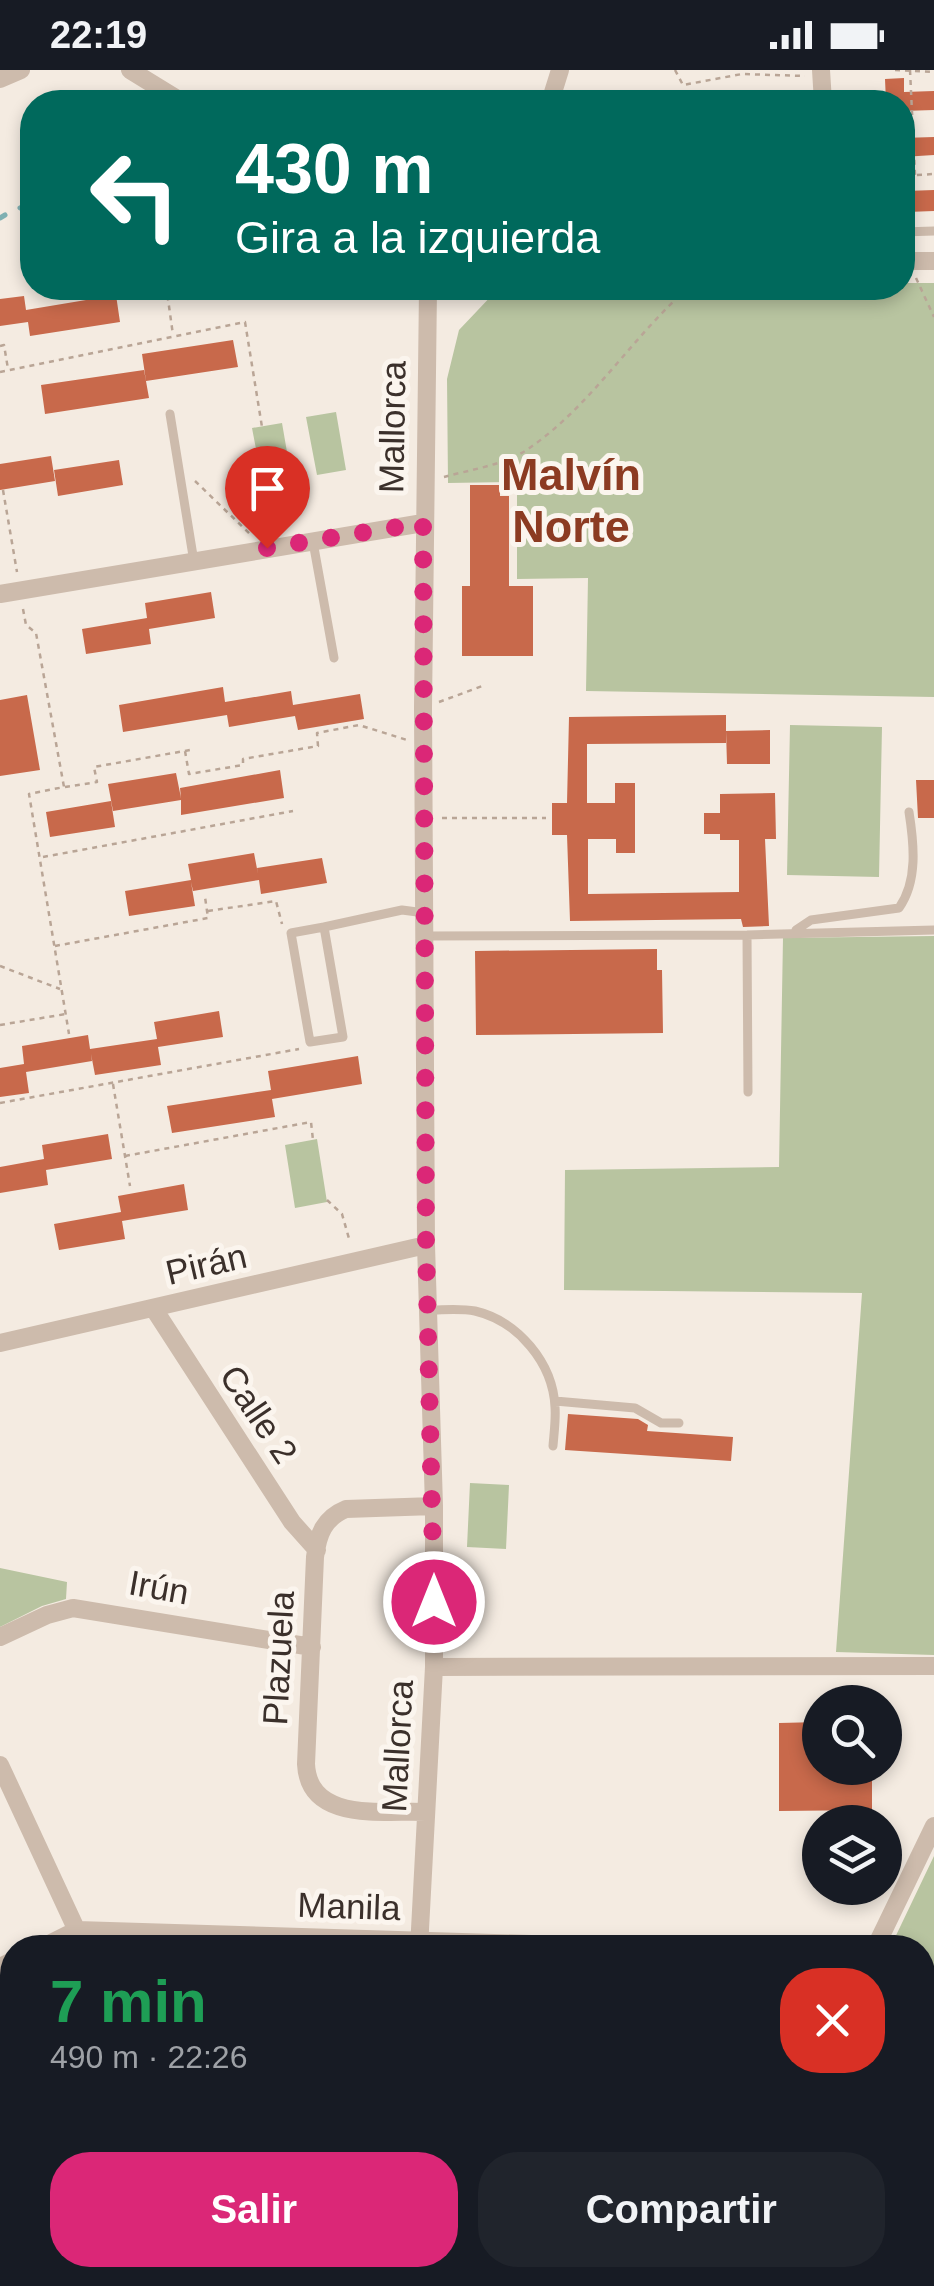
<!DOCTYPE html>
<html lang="es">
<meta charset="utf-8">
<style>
:root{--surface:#171b24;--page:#20242c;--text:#f1f3f6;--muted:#9ea1a6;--accent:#db2777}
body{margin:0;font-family:Helvetica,sans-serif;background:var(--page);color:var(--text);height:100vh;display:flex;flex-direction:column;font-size:38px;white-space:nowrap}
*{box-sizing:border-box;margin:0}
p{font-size:32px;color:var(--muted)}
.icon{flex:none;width:55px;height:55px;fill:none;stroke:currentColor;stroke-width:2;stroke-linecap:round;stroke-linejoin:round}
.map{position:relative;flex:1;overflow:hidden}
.details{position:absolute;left:0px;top:1865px;width:935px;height:352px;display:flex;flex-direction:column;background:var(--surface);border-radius:40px 40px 0 0;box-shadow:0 5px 15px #0003}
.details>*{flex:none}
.hud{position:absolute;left:20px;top:20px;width:895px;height:210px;border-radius:40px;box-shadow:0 5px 15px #0003;background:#00695c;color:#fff;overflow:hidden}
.tools{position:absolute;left:802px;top:1615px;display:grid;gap:20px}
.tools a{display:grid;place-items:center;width:100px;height:100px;border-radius:50%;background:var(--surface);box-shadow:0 5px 15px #0003;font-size:50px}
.pin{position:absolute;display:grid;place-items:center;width:85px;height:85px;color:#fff;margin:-102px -42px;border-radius:50% 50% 50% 0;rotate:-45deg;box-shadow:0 0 10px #0007}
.pin .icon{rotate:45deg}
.me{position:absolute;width:110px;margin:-55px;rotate:0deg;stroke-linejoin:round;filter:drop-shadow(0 0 8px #0008)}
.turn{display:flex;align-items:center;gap:35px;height:210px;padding:0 50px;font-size:45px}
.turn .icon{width:130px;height:130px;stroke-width:2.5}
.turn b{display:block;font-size:70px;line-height:85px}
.round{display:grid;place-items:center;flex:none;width:105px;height:105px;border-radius:40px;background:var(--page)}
.headline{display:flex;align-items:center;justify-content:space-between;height:170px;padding:0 50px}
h1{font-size:60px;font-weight:800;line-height:75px;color:#1e9e55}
.cta{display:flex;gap:20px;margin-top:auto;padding:20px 50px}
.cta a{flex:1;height:115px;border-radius:40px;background:var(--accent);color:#fff;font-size:40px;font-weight:800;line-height:115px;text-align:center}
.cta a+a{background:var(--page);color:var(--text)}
.status{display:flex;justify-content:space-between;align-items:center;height:70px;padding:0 50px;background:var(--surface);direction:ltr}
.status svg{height:28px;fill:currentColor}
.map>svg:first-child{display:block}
.green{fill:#b8c4a0}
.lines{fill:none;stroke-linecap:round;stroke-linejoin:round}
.stream{stroke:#7fb0b2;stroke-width:5}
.building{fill:#c8694b}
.path{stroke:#b9a596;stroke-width:2.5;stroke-dasharray:5 5;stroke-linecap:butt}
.lane{stroke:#cdbbac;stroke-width:9}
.street{stroke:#cdbbac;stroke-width:18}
.secondary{stroke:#a18a7d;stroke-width:22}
.route{stroke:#db2777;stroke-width:18;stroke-dasharray:0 32.4}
.labels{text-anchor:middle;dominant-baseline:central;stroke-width:10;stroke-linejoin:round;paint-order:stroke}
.street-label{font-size:35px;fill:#3b302b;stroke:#fbf5ee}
.district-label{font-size:45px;font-weight:bold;fill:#8c3b22;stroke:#fbf5ee}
</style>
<div class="status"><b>22:19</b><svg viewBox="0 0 49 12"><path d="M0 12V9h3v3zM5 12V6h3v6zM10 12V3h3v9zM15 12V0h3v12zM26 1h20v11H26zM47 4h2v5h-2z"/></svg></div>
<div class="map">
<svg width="934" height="2216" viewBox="0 0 934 2216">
<rect width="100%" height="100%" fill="#f4ebe1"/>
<!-- green -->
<path class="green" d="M903,213H934V627L586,621L588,508L517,509V412L448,413L447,309L459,260L495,222L631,218H902Z
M336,342L346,400L317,405L306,347Z
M282,353L292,411L263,416L252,358Z
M790,655L882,657L879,807L787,805Z
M934,866V1585L836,1582L862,1223L564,1220L565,1100L779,1097L783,868Z
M317,1069L327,1132L295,1138L285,1075Z
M470,1413L509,1415L506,1479L467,1477Z
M0,1498L67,1512L66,1529L42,1536L0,1557Z
M934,1786V1937L923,1936L922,1878H890Z"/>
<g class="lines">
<!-- stream -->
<path class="stream" d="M20,138L32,132
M0,148L5,145"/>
</g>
<!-- building -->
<path class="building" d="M904,8V22L934,21V40L902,41V32H886L885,9Z
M934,67V85L902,87V68Z
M934,120V141L907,142L906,121Z
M116,225L120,252L30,266L28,252L0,256V229L24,226L27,247L26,240Z
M233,270L238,297L146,311L142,284Z
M144,300L149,328L45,344L41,315Z
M51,386L55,411L0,420V394Z
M119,390L123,415L58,426L54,400Z
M470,415H500V426H509V516H533V586H462V516H470Z
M211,522L215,548L149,559L151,574L86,584L82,559L147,548L145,533Z
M223,617L225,632L291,621L293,635L360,624L364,649L298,660L295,646L229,657L227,645L123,662L119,635Z
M27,625L40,700L0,706V630Z
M726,645V673L587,674V733H615V713H635V783H616V769H588V824L739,822V770H720V764H704V743H720V724L775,723L776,769H765L769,856L743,857L741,849L570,851L567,765H552V733H567L569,647Z
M770,660V694H727L726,661Z
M280,700L284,728L181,745V730L113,741L108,714L176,703L181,728L180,718Z
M916,710H934V748H918Z
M111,731L115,757L50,767L46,742Z
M254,783L258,804L257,798L322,788L327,813L261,824L259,810L193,821L191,812L195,836L129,846L125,821L191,810L188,794Z
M657,879V900H662L663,963L476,965L475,881Z
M219,941L223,967L158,977L161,995L95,1005L91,984L92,991L26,1002L29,1023L0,1027V998L24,994L22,976L88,965L90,979L157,969L154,952Z
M358,986L362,1014L272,1029L275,1047L172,1063L167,1036L271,1020L268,1001Z
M108,1064L112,1089L46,1100L48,1115L0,1123V1097L44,1089L42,1075Z
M184,1114L188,1140L122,1151L125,1169L59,1180L54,1154L121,1142L118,1126Z
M568,1344L638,1349L648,1355L647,1361L733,1367L731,1391L565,1380Z
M820,1652V1698H872V1740L779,1741V1653Z"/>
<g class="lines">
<!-- path -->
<path class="path" d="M675,0L683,15L742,4L805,6
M895,0L934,2
M910,0L915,105
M917,105L934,104
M902,121L914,106
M916,208L934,247
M172,218L167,222L173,265
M0,276L4,275L8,299
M0,302L245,252L262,357
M444,407C469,400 503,395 525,381C589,339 631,268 688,218
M195,411L250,464
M3,420L17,502
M255,461L263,416
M23,539L26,555L36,563L64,717L29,724L69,964
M439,632L485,615
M185,681L189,704L243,695V689L318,676L317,663L359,655L407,670
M65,717L97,712L94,697L190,680
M442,748H546
M43,787L293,741
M208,841L276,831L282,854
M55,876L208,848L205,827
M0,896L60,919
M0,955L66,944
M113,1014L130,1116
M0,1033L299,979
M125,1086L311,1052L313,1070
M327,1130L342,1144L350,1172"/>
<!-- lane -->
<path class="lane" d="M797,32L823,27
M902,162L934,161
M170,344L194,492
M313,472L334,588
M324,857L291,863L310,972L343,967L324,857L402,840L425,843
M796,860L811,850L899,838C918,811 914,774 909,742
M747,865L748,1022
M424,866L747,865L934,860
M428,1240C444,1240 460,1238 475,1241C518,1251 553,1293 555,1337C556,1349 554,1363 553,1376
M555,1331L635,1338L661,1353H679"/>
<!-- street -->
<path class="street" d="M130,0L182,32
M821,0L823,32
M0,9L21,0
M550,32L560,0
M902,191H934
M0,524L423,453
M154,1239L292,1452L317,1480
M0,1273L426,1175
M0,1567L47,1545L73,1538L312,1577
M434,1597L934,1596
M0,1695L85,1878
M426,1742C383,1740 309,1753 306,1694L315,1487C318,1464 324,1448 346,1439L434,1436
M41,1878L77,1860L659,1878
M419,1878L434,1597V1436L426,1175L423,638L428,218
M875,1878L934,1756
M0,1897L12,1891
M922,1943L934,1944
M717,2216L723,2205"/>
<!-- secondary -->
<path class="secondary" d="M922,2164L934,2165
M6,2216L28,2205"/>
</g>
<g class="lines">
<!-- route -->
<path class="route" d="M267,478L423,453L426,1175L434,1532"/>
</g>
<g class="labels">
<!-- street labels -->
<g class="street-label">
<text transform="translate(392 357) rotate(-89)">Mallorca</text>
<text transform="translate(206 1194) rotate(-13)">Pirán</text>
<text transform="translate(259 1344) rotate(56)">Calle 2</text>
<text transform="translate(159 1517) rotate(10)">Irún</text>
<text transform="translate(278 1588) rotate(-87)">Plazuela</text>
<text transform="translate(397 1676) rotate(-87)">Mallorca</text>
<text transform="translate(349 1836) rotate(2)">Manila</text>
</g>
<!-- district labels -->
<g class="district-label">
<text x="571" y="404">Malvín<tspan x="571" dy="52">Norte</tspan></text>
</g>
</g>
</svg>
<div class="tools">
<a><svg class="icon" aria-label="search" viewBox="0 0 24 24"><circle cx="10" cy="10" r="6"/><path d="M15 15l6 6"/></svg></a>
<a><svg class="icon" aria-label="layers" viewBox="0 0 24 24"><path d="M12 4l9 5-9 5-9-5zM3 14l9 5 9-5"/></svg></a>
</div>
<div class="pin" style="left:267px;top:478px;background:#d93025"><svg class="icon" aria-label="arrive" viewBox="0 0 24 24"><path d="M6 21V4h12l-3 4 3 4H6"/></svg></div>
<svg class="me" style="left:434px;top:1532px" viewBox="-20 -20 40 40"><circle r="17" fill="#db2777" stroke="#fff" stroke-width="3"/><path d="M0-11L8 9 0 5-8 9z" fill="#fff"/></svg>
<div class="hud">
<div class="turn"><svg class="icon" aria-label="left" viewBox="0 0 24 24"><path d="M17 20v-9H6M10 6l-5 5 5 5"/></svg><div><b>430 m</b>Gira a la izquierda</div></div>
</div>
<section class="details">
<div class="headline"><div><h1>7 min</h1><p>490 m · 22:26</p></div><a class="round" style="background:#d93025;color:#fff"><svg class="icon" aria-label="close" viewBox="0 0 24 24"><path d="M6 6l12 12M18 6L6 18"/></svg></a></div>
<div class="cta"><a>Salir</a><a>Compartir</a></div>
</section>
</div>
